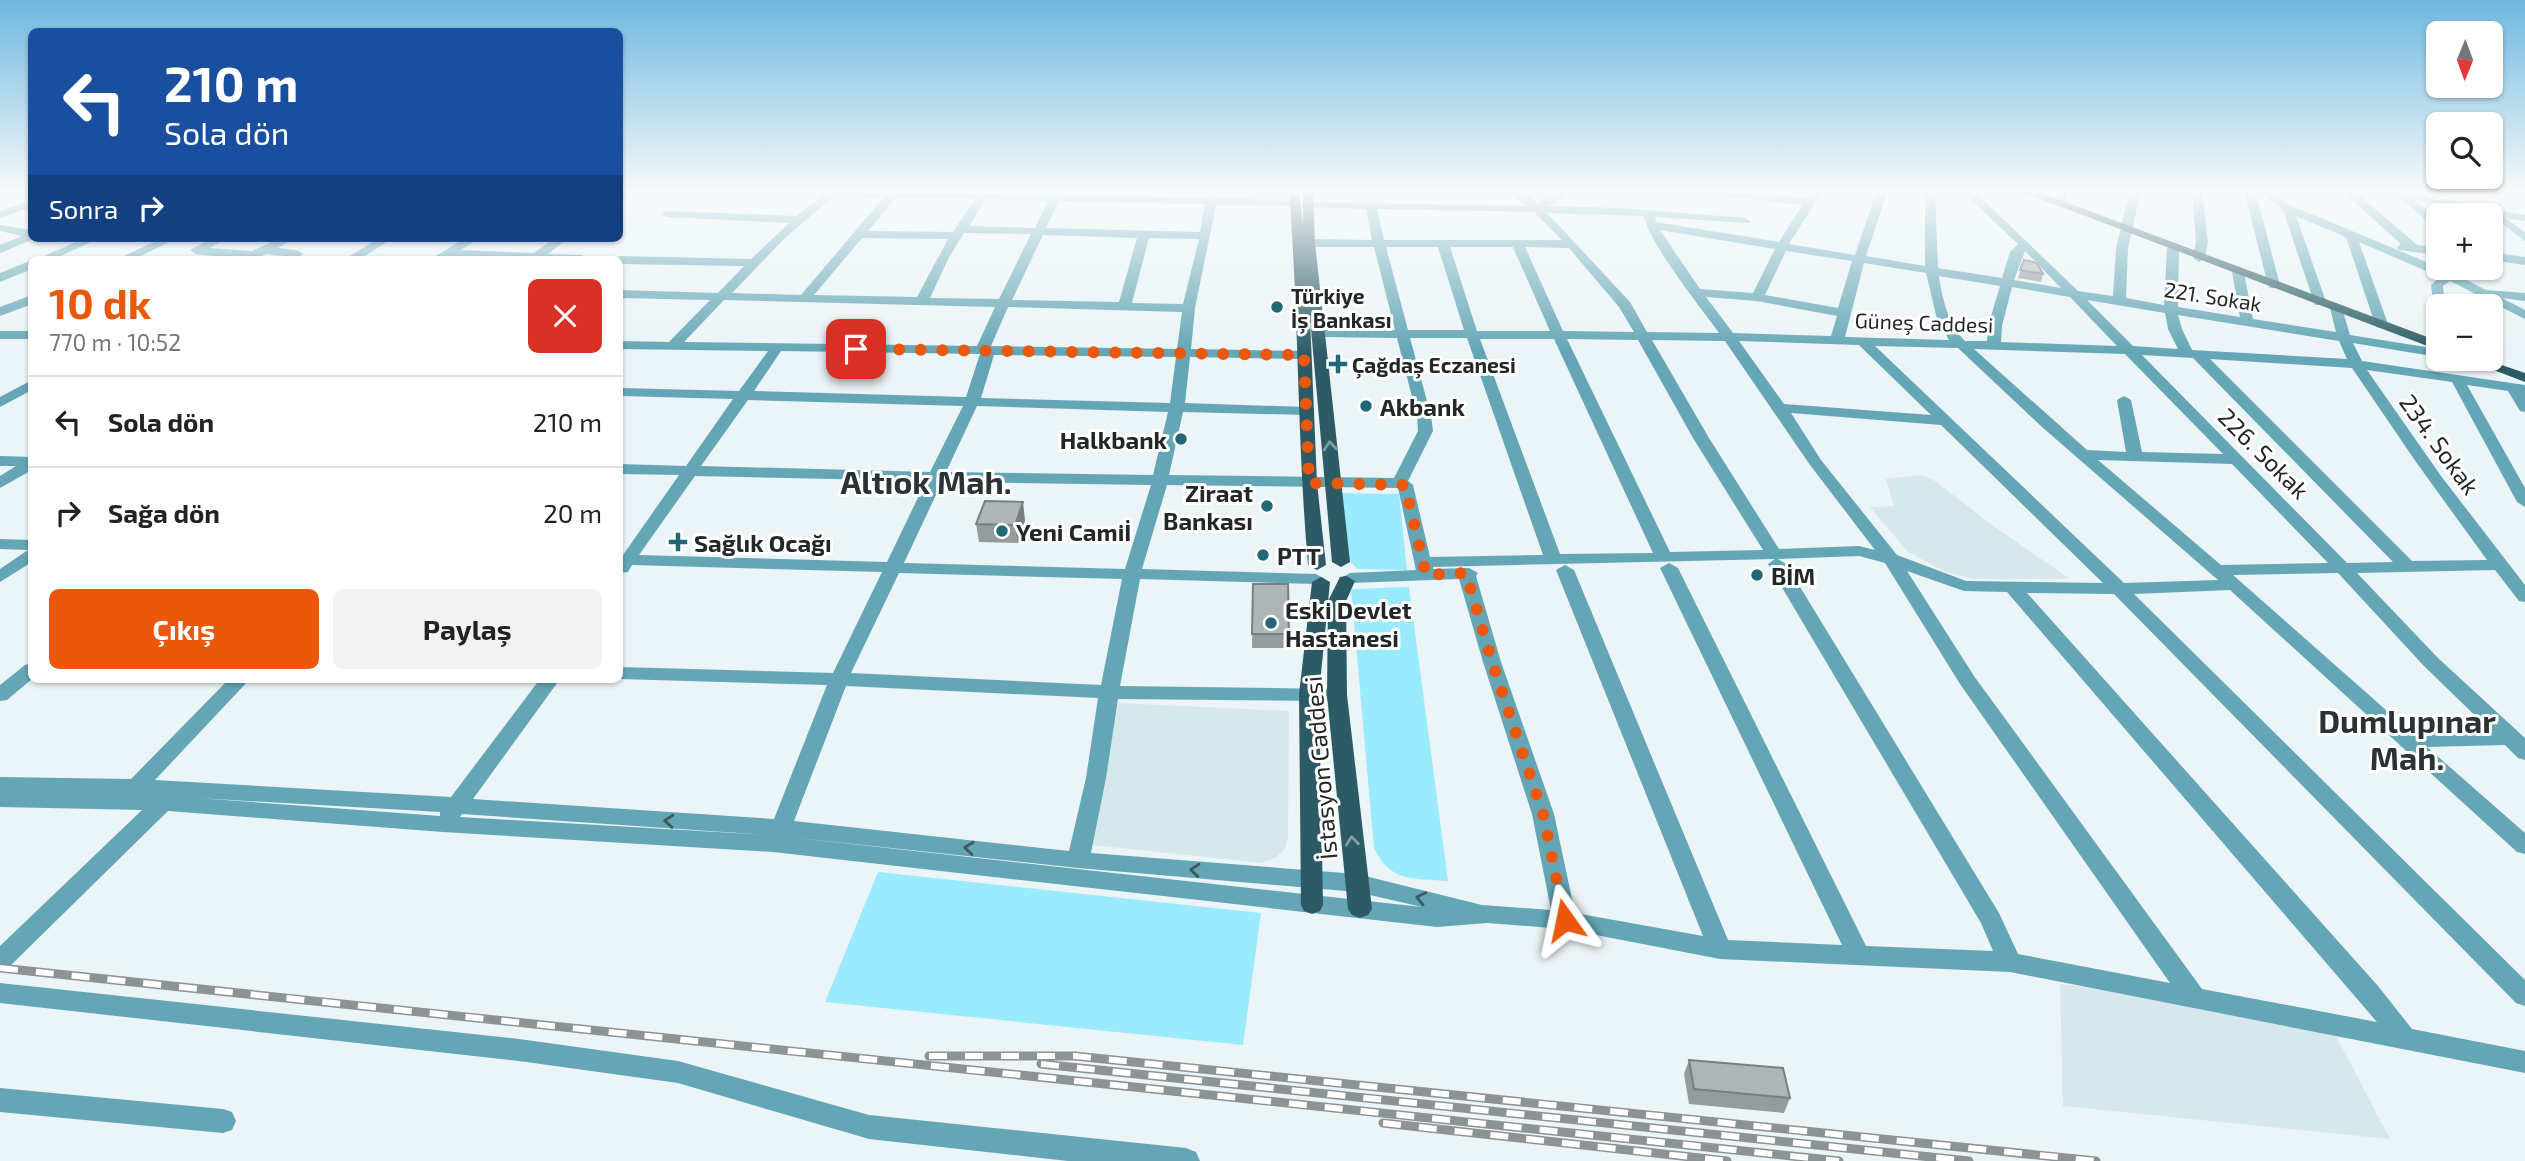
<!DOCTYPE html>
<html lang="tr">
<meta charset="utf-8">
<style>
:root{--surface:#fff;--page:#f2f2f2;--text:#222;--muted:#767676;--line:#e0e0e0;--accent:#ea580c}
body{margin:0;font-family:"Exo 2",sans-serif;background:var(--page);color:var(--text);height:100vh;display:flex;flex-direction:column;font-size:26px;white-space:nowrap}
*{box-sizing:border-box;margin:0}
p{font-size:23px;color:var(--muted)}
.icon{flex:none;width:38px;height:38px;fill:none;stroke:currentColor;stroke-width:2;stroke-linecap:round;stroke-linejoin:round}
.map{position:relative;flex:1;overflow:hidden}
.panel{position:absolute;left:28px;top:256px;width:595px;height:427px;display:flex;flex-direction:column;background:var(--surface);border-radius:10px;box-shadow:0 2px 5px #0004}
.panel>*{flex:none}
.banner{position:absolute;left:28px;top:28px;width:595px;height:214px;border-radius:10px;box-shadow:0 2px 5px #0004;background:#1a4fa0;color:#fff;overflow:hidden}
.needle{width:46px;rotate:181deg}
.tools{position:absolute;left:2426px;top:21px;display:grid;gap:14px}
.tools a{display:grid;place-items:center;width:77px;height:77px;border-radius:10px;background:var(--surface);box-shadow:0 2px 5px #0004;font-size:35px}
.pin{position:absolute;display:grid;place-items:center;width:60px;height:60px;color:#fff;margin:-30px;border-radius:14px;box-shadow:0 4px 10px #0006}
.me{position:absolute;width:77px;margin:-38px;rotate:348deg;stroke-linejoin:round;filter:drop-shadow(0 0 5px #0008)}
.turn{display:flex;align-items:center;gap:24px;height:147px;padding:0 21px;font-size:32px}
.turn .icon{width:91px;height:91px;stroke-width:2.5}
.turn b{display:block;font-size:49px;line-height:60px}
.then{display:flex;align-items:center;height:66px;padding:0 21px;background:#0003;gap:14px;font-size:26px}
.round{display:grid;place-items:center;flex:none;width:74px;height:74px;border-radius:10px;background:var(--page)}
.overview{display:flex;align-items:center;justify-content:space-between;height:119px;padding:0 21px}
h1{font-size:42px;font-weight:700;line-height:52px;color:var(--accent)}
.primary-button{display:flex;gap:14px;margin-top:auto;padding:14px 21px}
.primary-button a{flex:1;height:80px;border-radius:10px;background:var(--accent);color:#fff;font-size:28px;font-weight:700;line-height:80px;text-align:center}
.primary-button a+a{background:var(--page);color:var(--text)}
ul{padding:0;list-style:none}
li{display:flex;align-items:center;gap:21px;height:91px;padding:0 21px;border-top:2px solid var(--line)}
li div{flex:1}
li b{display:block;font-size:26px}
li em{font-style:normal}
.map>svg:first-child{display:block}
.built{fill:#d6e8ec}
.green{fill:#9aebfd}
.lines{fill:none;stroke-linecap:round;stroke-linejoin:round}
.minor{fill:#64a6b5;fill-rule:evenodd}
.major{fill:#2c5b65;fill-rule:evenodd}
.rail-casing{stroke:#8d9395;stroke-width:9}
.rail{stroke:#fff;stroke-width:6;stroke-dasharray:18;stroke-linecap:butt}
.wall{fill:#959c9d}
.shaded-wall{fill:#797f80}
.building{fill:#adb5b7;stroke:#797f80;stroke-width:2}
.oneway{stroke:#809da3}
.oneway2{stroke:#3d5a60}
.route{stroke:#ea580c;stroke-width:12;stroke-dasharray:0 21.6}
.poi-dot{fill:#216876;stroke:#fff;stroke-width:2.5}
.labels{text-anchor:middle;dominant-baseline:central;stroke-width:6;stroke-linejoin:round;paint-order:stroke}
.far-poi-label{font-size:21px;font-weight:bold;fill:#232727;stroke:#fff;text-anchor:start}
.far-street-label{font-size:21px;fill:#232727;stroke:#fff}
.poi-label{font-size:24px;font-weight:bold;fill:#232727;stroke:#fff;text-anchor:start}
.street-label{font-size:24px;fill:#232727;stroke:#fff}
.district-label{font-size:32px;font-weight:bold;fill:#2b3234;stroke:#fff}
</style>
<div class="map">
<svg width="2525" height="1161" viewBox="0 0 2525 1161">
<rect width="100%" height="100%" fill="#ebf4f7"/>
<!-- built -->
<path class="built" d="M1921,475L1935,481L1996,528L2070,579H1972L1946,572L1908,552L1870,507L1894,506L1886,479Z
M1118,703L1289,711L1288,837L1285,848L1277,857L1261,863L1093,845Z
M2060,984L2164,998L2334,1032L2390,1139L2063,1106Z"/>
<!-- green -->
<path class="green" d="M1339,493L1399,494L1407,570L1357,569L1347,557Z
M1409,587L1448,881C1414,878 1390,883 1374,848L1351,589Z
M878,872L1261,913L1243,1045L825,1002Z"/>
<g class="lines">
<!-- minor -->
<path class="minor" d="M621,190H633L620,200Z
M712,190L979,193L991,190L990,193L1206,198L1207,190H1217V198L1299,201L1301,203L1295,206L1216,205L1195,308L1191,349L1304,351L1311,355L1304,359L1190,357L1185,403L1306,407L1313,411L1306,415L1183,412L1169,475L1394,478L1418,431L1417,416L1397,338L1320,337L1313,333L1320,329L1395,330L1374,247H1309L1303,243L1309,239L1372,240L1366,209L1308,207L1304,206V202L1526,206L1507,190H1520L1537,203L1562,190H1576L1548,206L1619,208L1745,218L1751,221L1749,223L1655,217L1656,222L1779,242L1802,205L1700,193L1695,190H1742L1806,199L1812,190H1823L1789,244L1855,255L1877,190H1888L1866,256L1925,266V190H1935L1938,268L2002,278L2010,252L2018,244L1961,190H1973L2078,291L2113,296L2116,248L2130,190H2141L2128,248L2126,298L2164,305L2167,248L2173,244L2179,248L2178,307L2240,317L2232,272L2238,268L2244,272L2253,319L2336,332L2330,308L2336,304L2342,308L2350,335L2438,349V357L2353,343L2362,361L2525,385V412L2520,411L2508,391L2467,385L2525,488V507L2517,502L2452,382L2367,370L2441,476L2525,585V602L2519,601L2495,570L2357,573L2438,658L2525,738V760L2518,758L2505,745L2427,747L2525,833V854L2517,852L2230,590L2134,594L2525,980V1006L2516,1003L2114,594L2027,593L2378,986L2412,1029L2525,1051V1073L2010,972L1720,959L1565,929L1487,923L1437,927L773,852L443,832L168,811L8,968L0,971V946L142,810L0,807V777L131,779L229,679H250L155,780L451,797L540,679H560L473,799L774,819L827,685L619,679L620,667L833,673L882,572L632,565L628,572L620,573V555H623L679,475L620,474V464L686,466L733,399L620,396V388L739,391L768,351L620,349V341L669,342L710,300L620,298V290L718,293L744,266L620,264V259H615L620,256L751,259L789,223L667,217L661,214L667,211L797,216L821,196L717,193ZM834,196L884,197L801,295L732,293L786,237ZM896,197L975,199L953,232L868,231ZM986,199L1048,201L1035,228L969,226ZM1059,201L1205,204L1200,232L1046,228ZM1377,209L1534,212L1562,240H1384ZM1547,213L1644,216C1648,242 1702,309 1719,333L1647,332L1630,302ZM1660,230L1775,249L1753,293L1700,289ZM964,233L1031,234L999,299L930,298L949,257ZM1043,235L1137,238L1119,302L1012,300ZM862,238L948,239L917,297L814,295ZM1149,238L1199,239L1183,304L1132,303ZM1386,247H1438L1464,330H1408ZM1450,247H1513L1550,331H1477ZM1525,247L1569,248L1619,307L1634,332L1563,331ZM1786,251L1852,261L1838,308L1765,295ZM2025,251L2061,288L2014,280ZM1864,263L1926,273L1937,319L1949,340L1845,337ZM1939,276L2000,286L1988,326L1987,341H1965C1948,325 1942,297 1939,276ZM2012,287L2070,297L2117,346L2001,342L2002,326ZM1706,297L1757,301L1837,316L1831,336L1733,333ZM724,300L995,307L977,346L684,342ZM2087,300L2165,313L2168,329L2178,349L2133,346ZM1008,307L1182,312L1177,349L991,346ZM2178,315L2339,341L2347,359L2192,350L2182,329ZM1410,338H1467L1543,555L1430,557L1413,485L1408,481L1433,431L1431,416ZM1480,339H1554L1653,553L1560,554ZM1567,339L1638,340L1693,438L1763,550L1670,552ZM1652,340L1725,341L1810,465L1875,550L1859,546L1779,549L1709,438ZM1739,341L1859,345L1931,415L1784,404ZM1875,346L1958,348L2042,427L2218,580L2124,583ZM1974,349L2125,354L2223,454L2142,452L2131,400L2124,396L2117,400L2126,452L2087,450ZM781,351L980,354L966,397L754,391ZM994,355L1176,357L1170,403L981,398ZM2142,355L2193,358L2393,562L2347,563ZM2210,359L2352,368L2416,462L2487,560L2412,561ZM748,400L963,406L930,472L701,466ZM977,406L1168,412L1153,475L946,472ZM1791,413L1941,425L2103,583L1966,581L1897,555L1821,460ZM2098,460L2232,464L2328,563L2221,565ZM695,476L926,481L887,562L639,555ZM942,482L1151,485L1125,569L904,563ZM1167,485L1398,488L1416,570L1350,573L1341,578L1350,583L1459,579L1483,662L1532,814L1551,910L1482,905L1357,874L1091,853L1106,778L1118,699L1337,701L1344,700L1347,695L1344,690L1337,689L1120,686L1140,579L1316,584L1325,579L1316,574L1142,569ZM1859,556L1885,563L1960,684L2170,983L2018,954L1999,913L1786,564L1778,559ZM1775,559L1768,564L1981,923L1993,951L1866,946L1678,568L1669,563L1660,568L1842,945L1728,940L1574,570L1565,565L1556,570L1703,936L1575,913L1554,814L1501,662L1476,576L1478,573L1469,568L1433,569V567ZM1907,571L1964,591L2007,592L2377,1022L2202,989L1974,676ZM899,573L1122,579L1101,685L851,673ZM2338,573L2424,666L2491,731L2412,733L2233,575ZM846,686L1098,698L1086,778L1069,851L794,821ZM197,798L440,812V816ZM462,814L767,835L460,817ZM788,837L1078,868L1357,892L1422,907Z
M2056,190H2066L2065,207L2055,205Z
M2192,190H2202L2208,242L2205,258L2199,262L2193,258L2196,242Z
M2244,190H2255L2280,285L2278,288H2270L2268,285Z
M2257,190H2270L2292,206L2453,273L2486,290L2525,293V301L2502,298L2525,310V319L2450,281L2443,286L2445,306L2434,309L2431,285L2440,277L2359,242L2388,324L2381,328L2376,327L2346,237L2296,216L2326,302L2325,305H2315L2283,210Z
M2341,190H2353L2417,245L2438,247V255L2399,250L2397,247L2401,244Z
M2374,190H2398L2525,215V221L2505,218L2525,232V241L2489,214L2415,200L2438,219V228L2434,227L2399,197Z
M32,200V207L0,218V211Z
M0,225L32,230V238H36L0,253V245L22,236L0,231Z
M84,238H100L54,259H38Z
M162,238H178L134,259H118Z
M212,238H227L210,248L252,251L280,238H295L278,248L297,250L303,254L297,259H283L285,256L266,254L255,259H240L196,254L190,250Z
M379,238H393L360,259H345Z
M465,238H479L461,250L534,253L555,238H568L548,254L582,255L588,259L450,257L431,259Z
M2490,252L2525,257V265L2490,260Z
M32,260V269L0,282V273Z
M32,295V304L0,316V307Z
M0,331H32V339H0Z
M32,380V390L0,407V397Z
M0,456L32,457V470L0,488V476L16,466H0Z
M0,539L32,540V562L0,582V569L28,550L0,549Z
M32,663V679L7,700L0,701V685L25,665Z
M0,983L519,1039L678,1061L869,1115L1186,1148L1196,1152L1200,1161H1068L869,1139L678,1083L519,1061L0,1003Z
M0,1088L223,1109L232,1112L236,1121L232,1130L223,1133L0,1112Z"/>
<!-- major -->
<path class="major" d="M1289,190H1299L1303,224V190H1313L1315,243L1350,562L1341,567L1332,562L1310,318L1317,483L1326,565L1317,570L1308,565C1297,440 1299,315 1289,190Z
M2017,190H2033L2438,341V350Z
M2465,359H2484L2525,373V382Z
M1346,576L1355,581L1346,601L1347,695L1372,909L1368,915L1360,918L1352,915L1348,909L1327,695L1328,601L1340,577Z
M1321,577L1330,582L1319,694L1323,905L1320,911L1312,914L1304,911L1301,905L1299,694L1312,582Z"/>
<!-- rail casing -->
<g class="rail-casing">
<path id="rail" d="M0,968L1839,1161
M929,1056H1075L2096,1161
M1041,1064L1969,1161
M1383,1123L1727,1161"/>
</g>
<!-- rail -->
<use href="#rail" class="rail"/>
</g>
<!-- wall -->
<path class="wall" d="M2024,260L2043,274L2041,282L2018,278Z
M1025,520L1018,543L979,542L976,524Z
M1253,584H1288L1289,648H1252Z
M1689,1060L1790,1098L1784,1113L1689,1104L1684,1074Z"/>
<!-- shaded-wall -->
<path class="shaded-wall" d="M1023,502L1025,520L1018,543L1015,525Z"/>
<!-- building -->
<path class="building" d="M2024,260L2037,263L2043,274L2020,270Z
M985,501L1023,502L1015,525L976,524Z
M1253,584H1288L1289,634H1252Z
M1689,1060L1783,1068L1790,1098L1694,1089Z"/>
<!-- one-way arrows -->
<defs><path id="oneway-chevron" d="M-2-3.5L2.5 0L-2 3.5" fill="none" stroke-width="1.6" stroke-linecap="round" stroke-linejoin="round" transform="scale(1.75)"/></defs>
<g class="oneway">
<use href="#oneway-chevron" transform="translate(1330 446) rotate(-95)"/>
<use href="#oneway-chevron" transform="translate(1352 841) rotate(-96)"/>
</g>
<g class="oneway2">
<use href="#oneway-chevron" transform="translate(669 821) rotate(-176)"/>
<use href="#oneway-chevron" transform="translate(969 848) rotate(-174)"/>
<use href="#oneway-chevron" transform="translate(1195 870) rotate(-175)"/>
<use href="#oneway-chevron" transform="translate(1421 898) rotate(-167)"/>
</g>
<!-- sky -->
<linearGradient id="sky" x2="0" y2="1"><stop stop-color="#6eb7df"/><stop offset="0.54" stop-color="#f6fafb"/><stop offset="1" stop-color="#f6fafb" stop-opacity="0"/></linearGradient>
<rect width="2525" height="353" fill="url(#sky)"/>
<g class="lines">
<!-- route -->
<path class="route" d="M856,349L1304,355L1309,483L1405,485L1426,575L1466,573L1492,662L1543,814L1565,920"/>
</g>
<!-- markers -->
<g class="poi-dot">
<circle cx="1277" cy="307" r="7"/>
<path d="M1334.5 353.5h7v7h7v7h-7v7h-7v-7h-7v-7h7z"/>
<circle cx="1366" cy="406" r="7"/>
<circle cx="1181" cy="439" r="7"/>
<circle cx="1267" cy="506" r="7"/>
<circle cx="1002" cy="531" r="7"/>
<path d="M674.5 531.5h7v7h7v7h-7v7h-7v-7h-7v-7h7z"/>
<circle cx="1263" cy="555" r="7"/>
<circle cx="1757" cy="575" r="7"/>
<circle cx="1271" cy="623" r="7"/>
</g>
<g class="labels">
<!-- far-poi labels -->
<g class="far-poi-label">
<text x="1291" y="295">Türkiye<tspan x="1291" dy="24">İş Bankası</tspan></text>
<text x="1352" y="364">Çağdaş Eczanesi</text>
</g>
<!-- far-street labels -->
<g class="far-street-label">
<text transform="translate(2213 296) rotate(9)">221. Sokak</text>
<text transform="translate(1924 322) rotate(2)">Güneş Caddesi</text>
</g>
<!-- poi labels -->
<g class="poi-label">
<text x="1380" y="406">Akbank</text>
<text x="1167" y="439" text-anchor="end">Halkbank</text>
<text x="1253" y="492" text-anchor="end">Ziraat<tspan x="1253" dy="28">Bankası</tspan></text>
<text x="1016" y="531">Yeni Camiİ</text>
<text x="694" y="542">Sağlık Ocağı</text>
<text x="1277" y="555">PTT</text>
<text x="1771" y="575">BİM</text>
<text x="1285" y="609">Eski Devlet<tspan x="1285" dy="28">Hastanesi</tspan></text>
</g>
<!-- street labels -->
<g class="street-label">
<text transform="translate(2440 444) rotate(54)">234. Sokak</text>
<text transform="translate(2264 453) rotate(45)">226. Sokak</text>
<text transform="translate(1320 768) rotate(-95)">İstasyon Caddesi</text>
</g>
<!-- district labels -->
<g class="district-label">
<text x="926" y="481">Altıok Mah.</text>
<text x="2407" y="720">Dumlupınar<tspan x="2407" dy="37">Mah.</tspan></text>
</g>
</g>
</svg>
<div class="tools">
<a><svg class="needle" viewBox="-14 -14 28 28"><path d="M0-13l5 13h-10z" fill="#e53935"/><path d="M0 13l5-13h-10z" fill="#767676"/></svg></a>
<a><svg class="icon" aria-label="search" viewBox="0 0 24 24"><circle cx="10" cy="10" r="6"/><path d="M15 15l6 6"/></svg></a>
<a>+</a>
<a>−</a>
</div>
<div class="pin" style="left:856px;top:349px;background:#d93025"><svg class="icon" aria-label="arrive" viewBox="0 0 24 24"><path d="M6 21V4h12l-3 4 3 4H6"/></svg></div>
<svg class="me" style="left:1565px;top:920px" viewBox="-20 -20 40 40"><path d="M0-17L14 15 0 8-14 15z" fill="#ea580c" stroke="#fff" stroke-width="4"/></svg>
<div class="banner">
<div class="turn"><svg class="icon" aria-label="left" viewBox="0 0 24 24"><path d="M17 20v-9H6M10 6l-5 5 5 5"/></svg><div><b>210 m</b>Sola dön</div></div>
<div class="then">Sonra<svg class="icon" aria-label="right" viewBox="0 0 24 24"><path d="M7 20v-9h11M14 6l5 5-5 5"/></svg></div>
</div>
<section class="panel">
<div class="overview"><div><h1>10 dk</h1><p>770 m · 10:52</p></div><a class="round" style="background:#d93025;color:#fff"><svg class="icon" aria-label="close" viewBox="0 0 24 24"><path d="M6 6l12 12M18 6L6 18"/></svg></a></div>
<ul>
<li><svg class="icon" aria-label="left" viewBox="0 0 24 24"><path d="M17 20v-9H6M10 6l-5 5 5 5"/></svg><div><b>Sola dön</b></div><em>210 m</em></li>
<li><svg class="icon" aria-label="right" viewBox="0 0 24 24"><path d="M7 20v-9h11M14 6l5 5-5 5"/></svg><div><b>Sağa dön</b></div><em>20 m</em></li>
</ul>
<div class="primary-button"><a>Çıkış</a><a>Paylaş</a></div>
</section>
</div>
